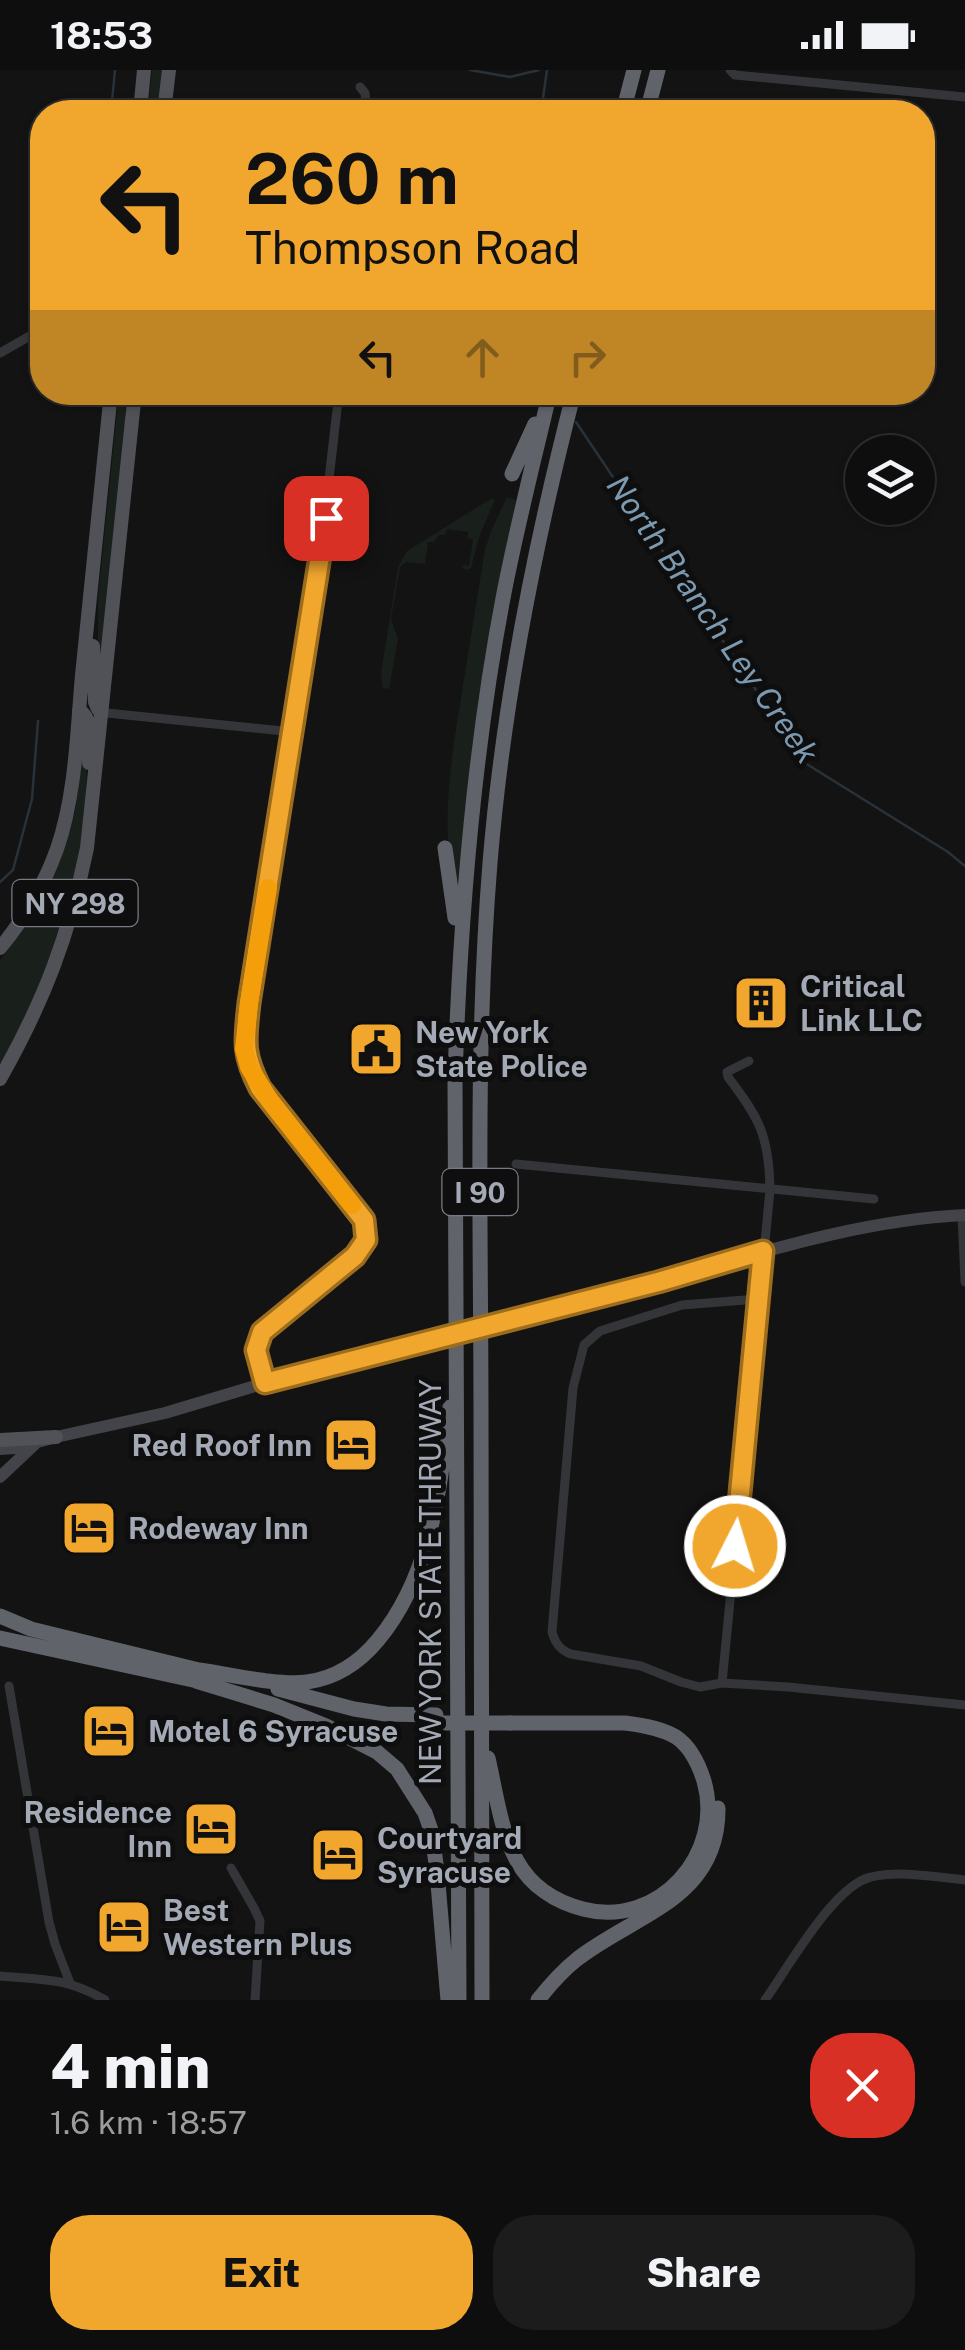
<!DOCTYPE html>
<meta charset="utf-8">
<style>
:root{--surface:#0e0e0f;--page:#1c1c1d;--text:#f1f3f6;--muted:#9b9c9e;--line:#2e2e2f;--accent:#f1a72e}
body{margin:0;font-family:"Public Sans",sans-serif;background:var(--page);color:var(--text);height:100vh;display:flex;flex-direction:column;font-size:38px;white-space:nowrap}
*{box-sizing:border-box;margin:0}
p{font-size:32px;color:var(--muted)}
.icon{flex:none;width:55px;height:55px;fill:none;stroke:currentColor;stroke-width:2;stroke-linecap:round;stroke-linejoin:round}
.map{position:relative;height:1930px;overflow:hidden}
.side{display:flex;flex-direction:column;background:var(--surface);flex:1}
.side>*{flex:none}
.hud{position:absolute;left:30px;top:30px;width:905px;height:305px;border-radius:40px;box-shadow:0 2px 8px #0004,0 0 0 2px var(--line);background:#f1a72e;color:#111;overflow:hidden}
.fabs{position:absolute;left:845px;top:365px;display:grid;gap:20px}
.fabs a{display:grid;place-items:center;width:90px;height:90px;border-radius:50%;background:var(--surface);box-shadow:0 2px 8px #0004,0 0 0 2px var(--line);font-size:50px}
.pin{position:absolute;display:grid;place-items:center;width:85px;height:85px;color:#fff;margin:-42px;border-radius:20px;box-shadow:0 5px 15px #0006}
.me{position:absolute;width:110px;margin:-55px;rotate:5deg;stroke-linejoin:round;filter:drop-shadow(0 0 8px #0008)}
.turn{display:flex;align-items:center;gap:35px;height:210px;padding:0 50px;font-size:45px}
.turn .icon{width:130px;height:130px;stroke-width:2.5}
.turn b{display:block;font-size:70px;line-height:85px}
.lanes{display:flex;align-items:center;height:95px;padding:0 50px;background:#0003;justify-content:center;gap:50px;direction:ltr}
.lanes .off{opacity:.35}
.round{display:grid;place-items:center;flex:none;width:105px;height:105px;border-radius:40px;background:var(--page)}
.summary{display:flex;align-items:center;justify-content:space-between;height:170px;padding:0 50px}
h1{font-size:60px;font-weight:800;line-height:75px}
.action{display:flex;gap:20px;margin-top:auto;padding:20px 50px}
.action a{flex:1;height:115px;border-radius:40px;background:var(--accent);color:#111;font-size:40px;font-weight:800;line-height:115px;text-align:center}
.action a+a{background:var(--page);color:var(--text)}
.status{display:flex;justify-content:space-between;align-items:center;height:70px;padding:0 50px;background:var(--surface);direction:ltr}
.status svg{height:28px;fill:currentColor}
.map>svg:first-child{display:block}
.green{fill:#191f1a}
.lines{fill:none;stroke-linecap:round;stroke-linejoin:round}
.stream{stroke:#293238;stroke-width:2.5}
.street{stroke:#343539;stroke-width:9}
.secondary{stroke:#424449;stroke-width:12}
.primary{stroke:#505258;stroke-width:14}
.highway{stroke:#60636a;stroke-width:15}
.secondary-bridge{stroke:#424449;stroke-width:12}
.highway-bridge{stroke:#60636a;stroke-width:15}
.route-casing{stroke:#9d6d1e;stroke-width:25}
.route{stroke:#f1a72e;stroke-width:18}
.slow{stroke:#f59e0b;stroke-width:18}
.labels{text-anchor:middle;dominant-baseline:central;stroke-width:10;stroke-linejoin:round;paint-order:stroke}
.shield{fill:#0e0e0f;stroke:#777b83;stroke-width:2.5}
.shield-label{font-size:28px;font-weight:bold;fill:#a4aab5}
.poi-label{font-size:30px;font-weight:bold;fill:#a4aab5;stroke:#0e0e0f;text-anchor:start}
.street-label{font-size:30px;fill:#a4aab5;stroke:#0e0e0f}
.water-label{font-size:32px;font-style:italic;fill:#7b99b0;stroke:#0e0e0f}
</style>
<div class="status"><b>18:53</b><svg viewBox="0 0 49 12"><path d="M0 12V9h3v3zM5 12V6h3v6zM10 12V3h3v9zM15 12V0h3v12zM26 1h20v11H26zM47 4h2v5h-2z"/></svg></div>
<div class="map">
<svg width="965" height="1930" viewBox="0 0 965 1930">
<rect width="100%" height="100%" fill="#131314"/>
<!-- green -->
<path class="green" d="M152,0H163L159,42H148Z
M119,323H126L125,380L98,623V528Z
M507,427L516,430C489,558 470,683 458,814C435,765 456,662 464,609C471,566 478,522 485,479L492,459Z
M492,428L495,430L479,467L471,498L467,500L462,498L463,495L469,496L473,469L467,468L468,462L447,459L445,465H439L434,472H428L425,494L406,492L400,497L391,549L398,569L389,619L383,618L381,603L398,497L407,481Z
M85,659H87C86,695 88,733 83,768C71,847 40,926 0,995V890L31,850L61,789L76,737Z"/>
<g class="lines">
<!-- stream -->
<path class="stream" d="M470,0L510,7L539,0
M111,42L115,0
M541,42L547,0
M576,352L805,693L948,782L965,796
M0,812L13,800L32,729L38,651"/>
<!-- street -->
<path class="street" d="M730,0L735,5L965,27
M360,17L365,23L367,42
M0,283L42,259
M97,642L293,662
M516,1094L874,1129
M962,1145L965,1212
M758,1229L682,1235L600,1261L584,1275L573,1318L552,1562C555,1573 560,1580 571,1584L641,1596L681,1612L700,1617L722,1613L788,1617L965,1635
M265,1313L256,1280L262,1262L355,1186C364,1174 370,1166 364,1151L260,1018C241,983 245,971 249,933L318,505L339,322
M722,1613L770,1120C769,1066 760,1049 728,1007L727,1002L749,991
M9,1616L49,1852L55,1874L70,1913
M231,1798L254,1838L260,1851L255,1930
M0,1906C43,1910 66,1907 105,1930
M765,1930C788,1898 834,1815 871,1807C900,1800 935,1807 965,1810"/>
<!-- secondary -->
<path class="secondary" d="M506,1250C559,1237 612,1225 664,1210C763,1182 861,1150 965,1145
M0,1379L15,1378L56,1367L165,1343L265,1313L435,1269
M0,1407L34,1375"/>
<!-- primary -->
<path class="primary" d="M140,42L144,0
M164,42L169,0
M93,576L95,632L98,639
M79,640C95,650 89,675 89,693
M0,878C25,848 44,815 57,779C76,724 77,661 82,605C92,511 102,417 111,322
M0,1009C44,931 69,866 87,778L135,322
M0,1370L56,1367"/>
<!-- highway -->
<path class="highway" d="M623,42L634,0
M647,42L658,0
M512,404L535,354
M445,778L455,848
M0,1546L31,1559L207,1602
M0,1568L202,1612
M199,1600C230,1604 277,1616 307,1612C337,1608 359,1593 378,1570C433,1503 439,1419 450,1337
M196,1611L274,1635L326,1656L377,1682L397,1699L425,1743L432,1763L437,1802L448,1930
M278,1619L354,1639L386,1644L436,1645
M488,1688C496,1723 500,1759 517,1791C531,1816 555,1832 583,1839C658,1859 725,1784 704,1711C699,1695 691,1677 676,1667C661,1658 642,1655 625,1653H510
M459,1930L455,1009C460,846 473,684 504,523C517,456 534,389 550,322
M482,1930C482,1735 482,1540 481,1345C481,1162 475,977 490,793C503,634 534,477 574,322
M538,1930C549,1916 561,1902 576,1890C634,1844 719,1830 718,1738"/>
<!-- secondary-bridge -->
<path class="secondary-bridge" d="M435,1269L506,1250"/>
<!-- highway-bridge -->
<path class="highway-bridge" d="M437,1653H510"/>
</g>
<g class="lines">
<!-- route casing -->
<g class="route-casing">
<path id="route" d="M326,448L249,933C245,971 242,983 260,1018L364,1150L366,1170L355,1186L262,1262L256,1280L265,1313L658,1212L763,1181L735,1476"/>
</g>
<!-- route -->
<use href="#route" class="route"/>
<!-- slow -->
<path class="slow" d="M268,818L249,933L244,979L249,997L270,1031L352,1135"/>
</g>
<!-- icons -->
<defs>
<g id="building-square" transform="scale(2.875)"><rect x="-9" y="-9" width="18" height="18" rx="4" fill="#f1a72e" stroke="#0e0e0f"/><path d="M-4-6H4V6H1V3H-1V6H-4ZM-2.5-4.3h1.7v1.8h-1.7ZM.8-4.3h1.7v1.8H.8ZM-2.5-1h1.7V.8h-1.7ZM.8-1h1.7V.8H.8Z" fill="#111"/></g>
<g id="civic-square" transform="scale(2.875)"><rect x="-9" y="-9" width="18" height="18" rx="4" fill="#f1a72e" stroke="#0e0e0f"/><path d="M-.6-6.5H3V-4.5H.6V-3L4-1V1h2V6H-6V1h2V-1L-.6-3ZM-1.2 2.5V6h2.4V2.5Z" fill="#111"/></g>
<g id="hotel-square" transform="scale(2.875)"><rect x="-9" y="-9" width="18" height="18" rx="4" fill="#f1a72e" stroke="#0e0e0f"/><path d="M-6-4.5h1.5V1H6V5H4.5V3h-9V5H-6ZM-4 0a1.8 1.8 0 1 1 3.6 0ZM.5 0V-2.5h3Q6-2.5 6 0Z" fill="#111"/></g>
</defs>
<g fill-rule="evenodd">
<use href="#building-square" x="761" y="933"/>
<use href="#civic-square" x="376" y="979"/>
<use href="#hotel-square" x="351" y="1375"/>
<use href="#hotel-square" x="89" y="1458"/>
<use href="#hotel-square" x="109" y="1661"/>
<use href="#hotel-square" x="211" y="1759"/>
<use href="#hotel-square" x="338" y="1785"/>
<use href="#hotel-square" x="124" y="1857"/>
</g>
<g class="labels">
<!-- shield labels -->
<g class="shield">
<rect x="12.5" y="810" width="125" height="46" rx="8"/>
<rect x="442.5" y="1099" width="75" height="46" rx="8"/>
</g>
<g class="shield-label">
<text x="75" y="833">NY 298</text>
<text x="480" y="1122">I 90</text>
</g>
<!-- poi labels -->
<g class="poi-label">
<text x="800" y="916">Critical<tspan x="800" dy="34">Link LLC</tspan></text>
<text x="415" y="962">New York<tspan x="415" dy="34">State Police</tspan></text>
<text x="312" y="1375" text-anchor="end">Red Roof Inn</text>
<text x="128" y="1458">Rodeway Inn</text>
<text x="148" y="1661">Motel 6 Syracuse</text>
<text x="172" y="1742" text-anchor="end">Residence<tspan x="172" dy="34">Inn</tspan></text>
<text x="377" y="1768">Courtyard<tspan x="377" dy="34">Syracuse</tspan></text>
<text x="163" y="1840">Best<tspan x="163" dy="34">Western Plus</tspan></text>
</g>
<!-- street labels -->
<g class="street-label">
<text transform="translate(430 1512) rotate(-90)">NEW YORK STATE THRUWAY</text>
</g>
<!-- water labels -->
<g class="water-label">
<text transform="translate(713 549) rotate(55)">North Branch Ley Creek</text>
</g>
</g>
</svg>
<div class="fabs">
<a><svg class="icon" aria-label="layers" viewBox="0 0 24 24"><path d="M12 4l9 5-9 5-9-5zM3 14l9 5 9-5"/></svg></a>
</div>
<div class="pin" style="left:326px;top:448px;background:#d93025"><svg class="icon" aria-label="arrive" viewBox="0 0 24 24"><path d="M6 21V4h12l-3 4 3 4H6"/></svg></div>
<svg class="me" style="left:735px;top:1476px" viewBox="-20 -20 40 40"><circle r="17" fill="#f1a72e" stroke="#fff" stroke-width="3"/><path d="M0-11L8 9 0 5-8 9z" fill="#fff"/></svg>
<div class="hud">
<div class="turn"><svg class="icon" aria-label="left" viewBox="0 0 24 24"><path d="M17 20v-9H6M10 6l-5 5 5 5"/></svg><div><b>260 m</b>Thompson Road</div></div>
<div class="lanes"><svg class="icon" aria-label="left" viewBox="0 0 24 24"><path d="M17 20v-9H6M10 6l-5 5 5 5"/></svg><svg class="icon off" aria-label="ahead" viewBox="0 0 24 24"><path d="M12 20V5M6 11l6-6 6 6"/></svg><svg class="icon off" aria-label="right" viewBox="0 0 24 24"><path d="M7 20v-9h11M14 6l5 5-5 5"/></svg></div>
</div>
</div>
<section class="side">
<div class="summary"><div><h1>4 min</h1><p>1.6 km · 18:57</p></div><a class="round" style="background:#d93025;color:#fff"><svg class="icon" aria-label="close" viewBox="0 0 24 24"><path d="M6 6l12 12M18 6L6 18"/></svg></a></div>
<div class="action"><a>Exit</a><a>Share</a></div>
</section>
